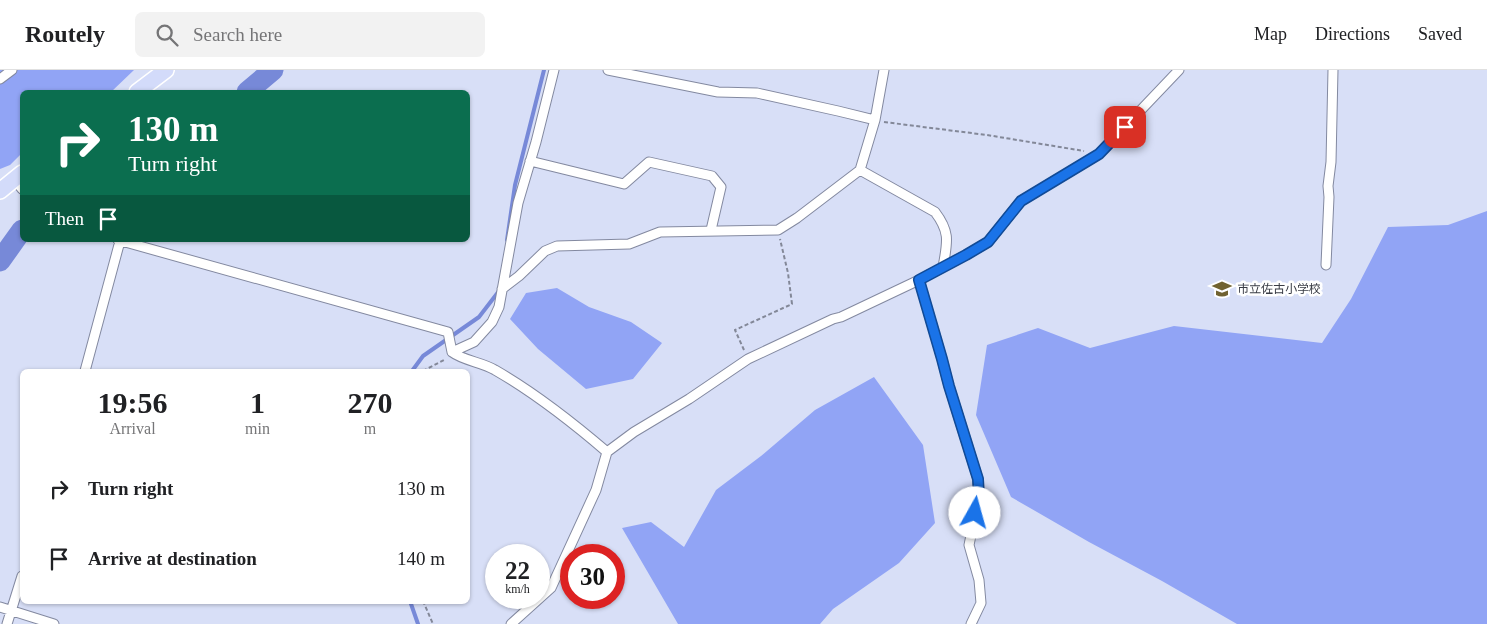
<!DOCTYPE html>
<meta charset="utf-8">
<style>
:root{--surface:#fff;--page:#f2f2f2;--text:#202124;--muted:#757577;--line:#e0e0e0}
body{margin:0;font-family:"Times New Roman","Noto Sans JP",serif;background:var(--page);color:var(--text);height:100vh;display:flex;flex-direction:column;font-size:19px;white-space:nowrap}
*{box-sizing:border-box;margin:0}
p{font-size:16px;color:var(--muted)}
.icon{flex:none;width:28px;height:28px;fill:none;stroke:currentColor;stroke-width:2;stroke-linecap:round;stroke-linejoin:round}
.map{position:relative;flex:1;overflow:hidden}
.panel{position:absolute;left:20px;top:299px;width:450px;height:235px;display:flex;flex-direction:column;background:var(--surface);border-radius:8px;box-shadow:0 1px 4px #0004}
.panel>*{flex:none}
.hud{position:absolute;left:20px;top:20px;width:450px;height:152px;border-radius:8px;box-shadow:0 1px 4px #0004;background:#0b6e4f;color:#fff;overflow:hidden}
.speed{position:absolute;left:485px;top:474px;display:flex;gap:10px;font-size:25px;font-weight:700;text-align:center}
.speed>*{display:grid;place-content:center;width:65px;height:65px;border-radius:50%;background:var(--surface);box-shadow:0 1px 4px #0004;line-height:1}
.speed small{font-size:12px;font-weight:400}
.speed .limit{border:8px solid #d22;background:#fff;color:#111}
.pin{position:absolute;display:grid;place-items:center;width:42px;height:42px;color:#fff;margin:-21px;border-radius:10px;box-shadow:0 2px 8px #0006}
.me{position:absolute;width:55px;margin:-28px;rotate:7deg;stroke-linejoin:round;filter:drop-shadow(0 0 4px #0008)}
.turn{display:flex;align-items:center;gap:18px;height:105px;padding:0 25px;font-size:22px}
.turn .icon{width:65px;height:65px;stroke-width:2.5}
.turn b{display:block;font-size:35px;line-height:42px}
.then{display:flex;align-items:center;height:48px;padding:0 25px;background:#0003;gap:10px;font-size:19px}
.eta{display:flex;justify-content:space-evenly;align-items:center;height:85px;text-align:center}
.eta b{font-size:30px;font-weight:600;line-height:35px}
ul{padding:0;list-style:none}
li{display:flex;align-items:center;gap:15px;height:70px;padding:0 25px}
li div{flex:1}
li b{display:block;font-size:19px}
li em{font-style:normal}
header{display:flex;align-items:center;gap:30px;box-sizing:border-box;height:70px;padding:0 25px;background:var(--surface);border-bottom:1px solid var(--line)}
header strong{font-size:24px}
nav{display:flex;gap:28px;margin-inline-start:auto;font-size:18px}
.search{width:350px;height:45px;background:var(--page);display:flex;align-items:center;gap:12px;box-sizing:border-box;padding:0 18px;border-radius:8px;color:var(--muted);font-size:19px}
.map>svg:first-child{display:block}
.forest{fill:#91a4f5}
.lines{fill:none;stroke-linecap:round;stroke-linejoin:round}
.stream{stroke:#7789d8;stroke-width:4}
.river{stroke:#7789d8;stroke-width:21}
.street-casing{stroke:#8389a0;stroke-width:11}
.primary-casing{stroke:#fff;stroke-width:18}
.path{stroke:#838898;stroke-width:2;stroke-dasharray:4 2.5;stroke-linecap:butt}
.street{stroke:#fff;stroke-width:9}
.primary{stroke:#d3dbfa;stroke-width:15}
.route-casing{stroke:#114b97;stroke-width:12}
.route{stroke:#1a73e8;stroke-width:9}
.labels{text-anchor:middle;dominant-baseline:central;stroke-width:5;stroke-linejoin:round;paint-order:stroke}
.poi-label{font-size:12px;fill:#393c45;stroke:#fff;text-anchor:start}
</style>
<header>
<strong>Routely</strong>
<div class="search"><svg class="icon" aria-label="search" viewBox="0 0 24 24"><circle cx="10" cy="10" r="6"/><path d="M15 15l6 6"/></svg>Search here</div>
<nav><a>Map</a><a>Directions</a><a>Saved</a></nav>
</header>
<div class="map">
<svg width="1487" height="554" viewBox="0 0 1487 554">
<rect width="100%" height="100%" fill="#d8dff7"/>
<!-- forest -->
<path class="forest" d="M0,0H134L111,22H22V83L10,95L0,99Z
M1487,141V554H1237L1162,511L1089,472L1011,427L976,345L987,275L1038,258L1090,278L1174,256L1322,273L1351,229L1388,157L1448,155Z
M557,218L589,237L631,252L662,273L633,309L586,319L538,279L510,249L526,223Z
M874,307L923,375L935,453L899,493L833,539L820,554H678L622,458L651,452L684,477L716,420L761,386L815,340Z"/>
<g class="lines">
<!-- stream -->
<path class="stream" d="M507,170L515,115L544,0
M412,301L423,286L479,247L499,221
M410,531L418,554"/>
<!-- river -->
<path class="river" d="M247,22L273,0
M0,191L22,160"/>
<!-- street casing -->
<g class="street-casing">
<path id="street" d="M554,0L536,72L518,133L499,237L492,252L474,272L452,282C464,291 482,292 495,300C535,323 572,352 607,382
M608,0L718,22L757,23L838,41L875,50
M0,9L12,0
M530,91L624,114L649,92L712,106L721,117L711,160
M860,100L935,142C951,163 947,173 943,197
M14,109L22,119
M118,170L448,262L452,282
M1326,195L1329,127L1328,116L1331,92L1333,0
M919,210L942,289L949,316L978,409L979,427L969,475L979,510L981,533L971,554
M502,219L519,206L545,181L557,176L629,174L660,162L778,160L797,148L860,100L875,50L884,0
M85,301L120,171
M0,537L54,554
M7,554L22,506
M511,554L551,518L596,420L607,382L634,362L689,329L748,289L833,249L841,247L919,210L966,185L988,172L1021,131L1099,84L1179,0"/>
</g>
<!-- primary casing -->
<g class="primary-casing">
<path id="primary" d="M137,22L166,0
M0,121L22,103"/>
</g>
<!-- path -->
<path class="path" d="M884,52L987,65L1084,81
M744,280L735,260L792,234L788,203L780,169
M423,301L444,290
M423,531L433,554"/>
<!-- street -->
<use href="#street" class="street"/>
<!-- primary -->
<use href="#primary" class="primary"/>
</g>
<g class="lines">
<!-- route casing -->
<g class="route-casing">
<path id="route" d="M975,443L979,427L978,409L949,316L942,289L919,210L966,185L988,172L1021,131L1099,84L1125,57"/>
</g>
<!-- route -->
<use href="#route" class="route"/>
</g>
<!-- icons -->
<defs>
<g id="school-bare" transform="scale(1.5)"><path d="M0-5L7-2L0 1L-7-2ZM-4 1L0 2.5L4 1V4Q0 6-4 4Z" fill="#716230" stroke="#fff" stroke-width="2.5" paint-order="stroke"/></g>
</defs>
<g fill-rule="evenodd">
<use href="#school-bare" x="1222" y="219"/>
</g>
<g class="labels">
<!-- poi labels -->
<g class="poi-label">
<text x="1237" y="219">市立佐古小学校</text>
</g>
</g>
</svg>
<div class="speed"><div>22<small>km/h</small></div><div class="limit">30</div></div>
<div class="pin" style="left:1125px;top:57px;background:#d93025"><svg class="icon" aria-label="arrive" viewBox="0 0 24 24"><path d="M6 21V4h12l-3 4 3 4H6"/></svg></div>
<svg class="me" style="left:975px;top:443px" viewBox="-20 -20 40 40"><circle r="19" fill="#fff"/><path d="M0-13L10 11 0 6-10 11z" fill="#1a73e8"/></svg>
<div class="hud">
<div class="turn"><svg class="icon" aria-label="right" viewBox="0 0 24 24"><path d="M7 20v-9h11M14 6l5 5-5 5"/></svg><div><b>130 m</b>Turn right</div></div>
<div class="then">Then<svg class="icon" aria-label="arrive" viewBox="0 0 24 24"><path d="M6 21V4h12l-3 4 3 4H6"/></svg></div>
</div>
<section class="panel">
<div class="eta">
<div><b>19:56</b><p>Arrival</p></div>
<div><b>1</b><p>min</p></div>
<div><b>270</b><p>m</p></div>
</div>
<ul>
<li><svg class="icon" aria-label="right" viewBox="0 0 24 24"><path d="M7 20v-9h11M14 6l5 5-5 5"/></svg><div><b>Turn right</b></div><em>130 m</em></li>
<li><svg class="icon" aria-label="arrive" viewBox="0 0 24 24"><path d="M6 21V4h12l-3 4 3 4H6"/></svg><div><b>Arrive at destination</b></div><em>140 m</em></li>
</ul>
</section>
</div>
